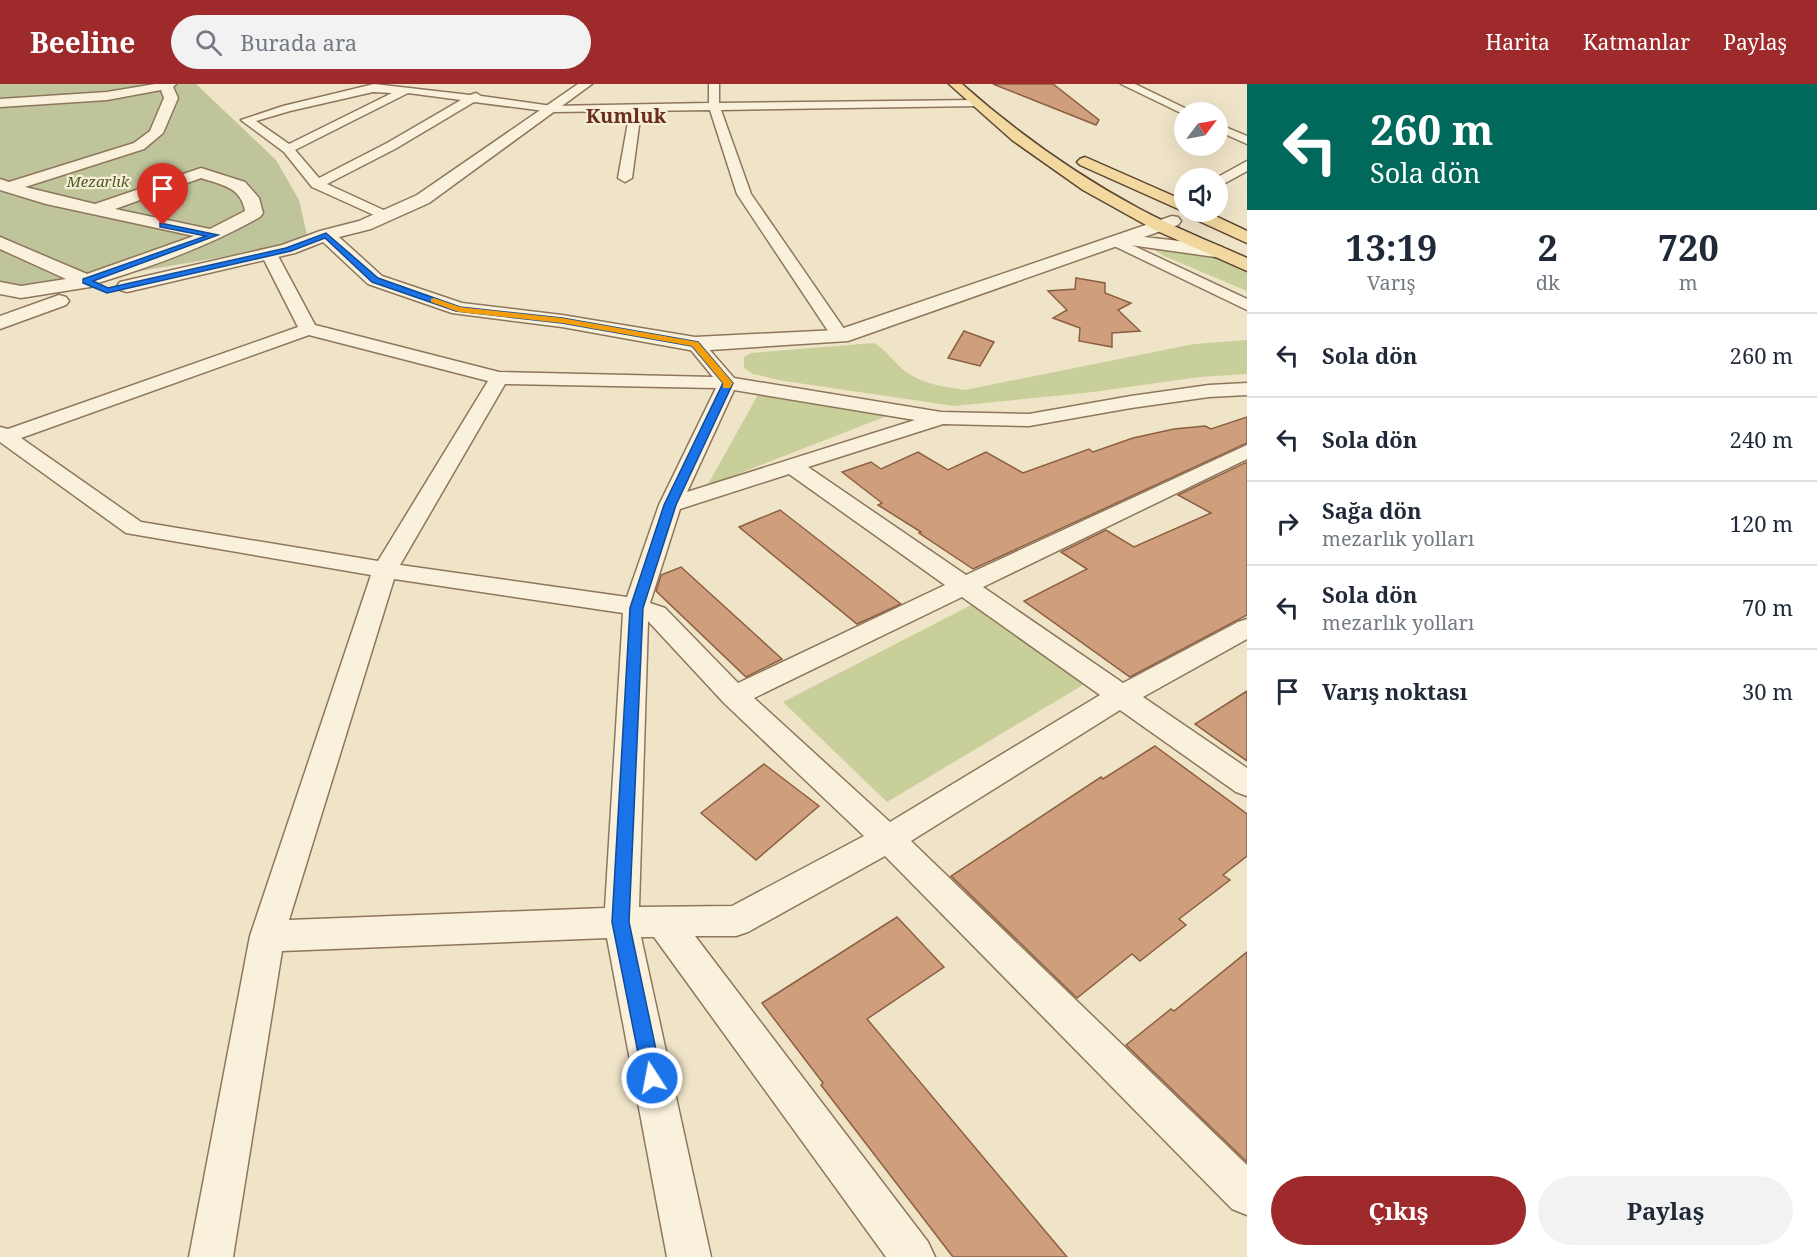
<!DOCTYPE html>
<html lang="tr">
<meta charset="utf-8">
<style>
:root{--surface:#fff;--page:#f2f2f3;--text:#1f2937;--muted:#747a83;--line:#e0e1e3;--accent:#9e2a2b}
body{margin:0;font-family:"Noto Serif",serif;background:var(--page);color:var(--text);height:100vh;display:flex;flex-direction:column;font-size:22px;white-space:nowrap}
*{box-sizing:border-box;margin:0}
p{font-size:20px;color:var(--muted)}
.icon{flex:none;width:33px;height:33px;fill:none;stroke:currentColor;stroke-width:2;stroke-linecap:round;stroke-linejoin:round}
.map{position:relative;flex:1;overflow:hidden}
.details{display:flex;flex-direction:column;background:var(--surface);width:570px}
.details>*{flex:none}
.hud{background:#00695c;color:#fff;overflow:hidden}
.needle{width:39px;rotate:58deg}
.tools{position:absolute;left:1174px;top:18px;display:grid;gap:12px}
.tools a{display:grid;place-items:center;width:54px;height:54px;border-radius:50%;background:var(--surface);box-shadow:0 6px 24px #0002;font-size:30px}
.pin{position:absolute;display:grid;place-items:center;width:51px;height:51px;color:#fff;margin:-62px -26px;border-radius:50% 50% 50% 0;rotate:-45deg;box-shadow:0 0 6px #0007}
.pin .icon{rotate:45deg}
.me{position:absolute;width:66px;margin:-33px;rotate:349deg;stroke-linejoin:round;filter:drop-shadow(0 0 4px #0008)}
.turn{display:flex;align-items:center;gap:21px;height:126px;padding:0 24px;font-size:27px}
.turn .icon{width:78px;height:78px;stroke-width:2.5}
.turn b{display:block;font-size:42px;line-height:51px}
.eta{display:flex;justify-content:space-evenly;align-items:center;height:102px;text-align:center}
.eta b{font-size:36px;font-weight:700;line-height:42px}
.action{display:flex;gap:12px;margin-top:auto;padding:12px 24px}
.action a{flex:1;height:69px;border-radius:36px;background:var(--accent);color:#fff;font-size:24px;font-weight:700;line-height:69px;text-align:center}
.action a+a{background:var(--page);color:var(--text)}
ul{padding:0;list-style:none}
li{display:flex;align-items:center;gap:18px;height:84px;padding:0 24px;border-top:2px solid var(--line)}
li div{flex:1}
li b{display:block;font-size:22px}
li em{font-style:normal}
header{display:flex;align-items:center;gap:36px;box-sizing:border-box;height:84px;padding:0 30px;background:var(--accent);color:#fff}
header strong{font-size:28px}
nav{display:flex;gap:33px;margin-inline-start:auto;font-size:21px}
.search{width:420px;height:54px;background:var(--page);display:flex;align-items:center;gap:15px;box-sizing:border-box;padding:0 21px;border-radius:33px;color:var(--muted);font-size:22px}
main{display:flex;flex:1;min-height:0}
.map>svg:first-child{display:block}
.green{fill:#c9cf9b}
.cemetery{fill:#bfc49a}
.building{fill:#cf9f7d;stroke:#8d5f41;stroke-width:1.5}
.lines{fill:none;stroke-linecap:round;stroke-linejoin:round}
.minor-casing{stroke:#8d765c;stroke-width:3}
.tertiary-casing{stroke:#8d765c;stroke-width:3}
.primary-casing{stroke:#5b4430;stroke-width:3}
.minor{fill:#faf1dc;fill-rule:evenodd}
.tertiary{fill:#faf1dc;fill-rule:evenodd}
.primary{fill:#f3d9a0;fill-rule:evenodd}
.route{fill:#1a73e8;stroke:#114b97;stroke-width:1.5}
.slow{fill:#f59e0b}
.labels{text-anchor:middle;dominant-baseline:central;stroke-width:4.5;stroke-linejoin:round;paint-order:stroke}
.far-park-label{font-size:15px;font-style:italic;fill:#4d5a26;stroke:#f7eed8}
.far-district-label{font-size:20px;font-weight:bold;fill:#6b2e1e;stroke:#f7eed8}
</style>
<header>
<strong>Beeline</strong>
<div class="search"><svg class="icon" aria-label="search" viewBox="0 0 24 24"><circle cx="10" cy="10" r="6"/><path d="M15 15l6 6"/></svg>Burada ara</div>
<nav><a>Harita</a><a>Katmanlar</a><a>Paylaş</a></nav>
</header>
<main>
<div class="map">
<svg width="1247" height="1173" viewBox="0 0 1247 1173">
<rect width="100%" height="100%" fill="#f0e4c8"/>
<!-- green -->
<path class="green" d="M1151,164L1201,167L1247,188V207L1164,172Z
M1247,256V290L1200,293L1085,309L954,322L784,297L753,290L744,284V273L751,269L874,259C888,267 894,279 906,288C923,300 945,303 965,306L1194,260Z
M759,309L887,332L707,402Z
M977,518L1088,598L887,718L783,618Z"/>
<!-- cemetery -->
<path class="cemetery" d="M0,0H196L276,76L299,116L307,151L275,164L0,211Z"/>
<!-- building -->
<path class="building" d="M993,0H1053L1099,36L1096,41Z
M1076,194L1105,199V209L1131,219L1118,226L1140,247L1112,249V263L1079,257L1080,244L1053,234L1067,226L1048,207L1075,205Z
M964,247L994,258L980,282L948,274Z
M1247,333V359L973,485L919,449L921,448L878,421L882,419L842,388L871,378L881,385L918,368L948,386L986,368L1023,389L1089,365L1093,368L1133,354L1174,345L1205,342L1211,345Z
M1247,378V531L1130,593L1024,517L1087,485L1061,468L1106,446L1134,463L1211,429L1178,411Z
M780,426L901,520L857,540L739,443Z
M681,483L782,575L746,593L656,507L661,491Z
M1247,607V677L1195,640Z
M1155,662L1247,730V772L1223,791L1230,796L1179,835L1186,841L1140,877L1132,870L1077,914L951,792L1101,693L1103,695Z
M764,680L819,722L756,776L701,729Z
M897,833L944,883L867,935L1067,1173H953L821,1001L823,999L762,919Z
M1247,868V1078L1126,961L1171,925L1174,927Z"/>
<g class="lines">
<!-- minor casing -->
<g class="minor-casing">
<path id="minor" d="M374,0L470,11L476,9L481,12L552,22L709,19V0H719V19L977,16L982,19L977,22L721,26L751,110L849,252L846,256H834L737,110L710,26L641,27L632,94L625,98L618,94L630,27L552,28L474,18L395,65L327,100L390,129L392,132L385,136L312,103L284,68L241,36L283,22ZM373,8L392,9L289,60L256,37L290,27ZM408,9L461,16L387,59L319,94L295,66Z
M1121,0H1135L1193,28L1183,30Z
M1218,40L1247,52V60L1218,47Z
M1247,77V87L1218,103V94H1216Z
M1117,154L1247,215V226L1112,161L1110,158Z
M269,165L277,170L315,241L499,288L713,293L686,260L689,256H701L734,294L941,328L1029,330L1131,312L1209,301L1247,299V311L1209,313L1131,324L1029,342L943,340L808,383L966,491L1247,361V375L983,503L1123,599L1238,538L1247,535V555L1143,613L1247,684V712L1236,708L1120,626L911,757L1247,1081V1131L1232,1125L885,772L748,848L736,852H695L928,1158L935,1173H886L654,853H641L711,1173H667L607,854L282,867L233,1173H189L250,852L371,491L126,449L0,358V343L8,345L298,243L261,170ZM309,251L488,297L378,477L141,438L21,354ZM505,300L716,304L659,421L627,513L400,481ZM734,306L915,336L687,408ZM789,390L945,501L738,599L665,524L650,519L680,425ZM394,495L623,529L605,824L289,836ZM962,513L1100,611L890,738L754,614ZM648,537L724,619L864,752L732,822L639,823Z"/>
</g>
<!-- tertiary casing -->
<g class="tertiary-casing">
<path id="tertiary" d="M155,0H176L173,3L178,14L163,49L144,65L25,103L95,120L201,84L245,98L259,114L263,129L260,133C209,162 154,182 98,199L96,202L21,214L0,210V198L21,202L66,195L0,165V153L87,190L194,152L46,120L0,106V95L9,98L134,59L150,47L164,14L161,6L107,16L0,23V15L107,8ZM201,94C222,101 241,103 245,127L210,145L115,125Z
M578,0H592L429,119L371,145L339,153L382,192L462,219L562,231L695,253L838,246L1172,132L1178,133L1181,137L1178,141L1144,153L1215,161L1222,163L1224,167L1222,171L1215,173L1123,160L848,257L695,267L562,243L452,229L368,200L323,158L295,169L127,208L120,206L117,202L120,198L282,161L320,147L359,137L417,111Z
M59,211L66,213L69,217L66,221L0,245V232Z"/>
</g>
<!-- primary casing -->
<g class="primary-casing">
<path id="primary" d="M949,0H962C1016,48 1075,90 1138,124C1173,143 1211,158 1247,174V187L1155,146L1083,106L1012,56Z
M1085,73L1185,117V128H1207L1247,147V159L1188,132L1185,128L1080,81L1077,78L1080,75Z"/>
</g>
<!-- minor -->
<use href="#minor" class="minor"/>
<!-- tertiary -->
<use href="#tertiary" class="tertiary"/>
<!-- primary -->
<use href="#primary" class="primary"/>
</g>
<!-- route -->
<path class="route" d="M160,139L218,151L93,197L108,204L286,164L326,149L378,194L460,223L562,234L698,258L733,299L676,421L643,524L629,838L662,994L659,1001L652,1004L645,1001L643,994L612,838L630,524L664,421L723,299L692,262L562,239L456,227L372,198L325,154L291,167L107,209L83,199V195L206,152L160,143Z"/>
<!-- slow -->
<path class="slow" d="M434,214L460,223L562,234L698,258L733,299L730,304H723V299L692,262L562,239L459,228L431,218V215Z"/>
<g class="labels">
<!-- far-park labels -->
<g class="far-park-label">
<text x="98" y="97">Mezarlık</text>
</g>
<!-- far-district labels -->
<g class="far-district-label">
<text x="626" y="31">Kumluk</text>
</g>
</g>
</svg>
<div class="tools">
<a><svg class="needle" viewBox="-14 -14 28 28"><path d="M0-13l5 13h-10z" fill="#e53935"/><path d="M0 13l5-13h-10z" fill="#747a83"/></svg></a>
<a><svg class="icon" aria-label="sound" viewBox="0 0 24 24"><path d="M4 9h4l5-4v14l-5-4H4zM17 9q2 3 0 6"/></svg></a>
</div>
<div class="pin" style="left:163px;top:141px;background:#d93025"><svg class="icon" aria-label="arrive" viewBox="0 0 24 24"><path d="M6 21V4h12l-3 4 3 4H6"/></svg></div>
<svg class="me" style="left:652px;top:994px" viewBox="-20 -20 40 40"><circle r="17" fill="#1a73e8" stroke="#fff" stroke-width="3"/><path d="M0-11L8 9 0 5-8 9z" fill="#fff"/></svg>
</div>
<section class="details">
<div class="hud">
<div class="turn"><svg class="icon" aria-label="left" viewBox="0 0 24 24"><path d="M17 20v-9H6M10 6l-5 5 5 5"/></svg><div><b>260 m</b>Sola dön</div></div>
</div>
<div class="eta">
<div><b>13:19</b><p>Varış</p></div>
<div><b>2</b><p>dk</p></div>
<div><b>720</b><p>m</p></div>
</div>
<ul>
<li><svg class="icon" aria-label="left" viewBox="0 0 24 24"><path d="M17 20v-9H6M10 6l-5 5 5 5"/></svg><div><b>Sola dön</b></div><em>260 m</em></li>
<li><svg class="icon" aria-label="left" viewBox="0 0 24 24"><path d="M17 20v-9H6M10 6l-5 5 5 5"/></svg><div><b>Sola dön</b></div><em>240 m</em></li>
<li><svg class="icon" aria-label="right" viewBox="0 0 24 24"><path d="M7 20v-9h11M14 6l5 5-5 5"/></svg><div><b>Sağa dön</b><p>mezarlık yolları</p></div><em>120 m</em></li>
<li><svg class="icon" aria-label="left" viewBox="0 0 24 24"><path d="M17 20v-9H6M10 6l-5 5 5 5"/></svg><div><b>Sola dön</b><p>mezarlık yolları</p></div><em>70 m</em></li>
<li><svg class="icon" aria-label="arrive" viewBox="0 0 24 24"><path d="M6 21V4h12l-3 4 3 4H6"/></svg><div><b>Varış noktası</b></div><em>30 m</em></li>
</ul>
<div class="action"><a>Çıkış</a><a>Paylaş</a></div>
</section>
</main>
